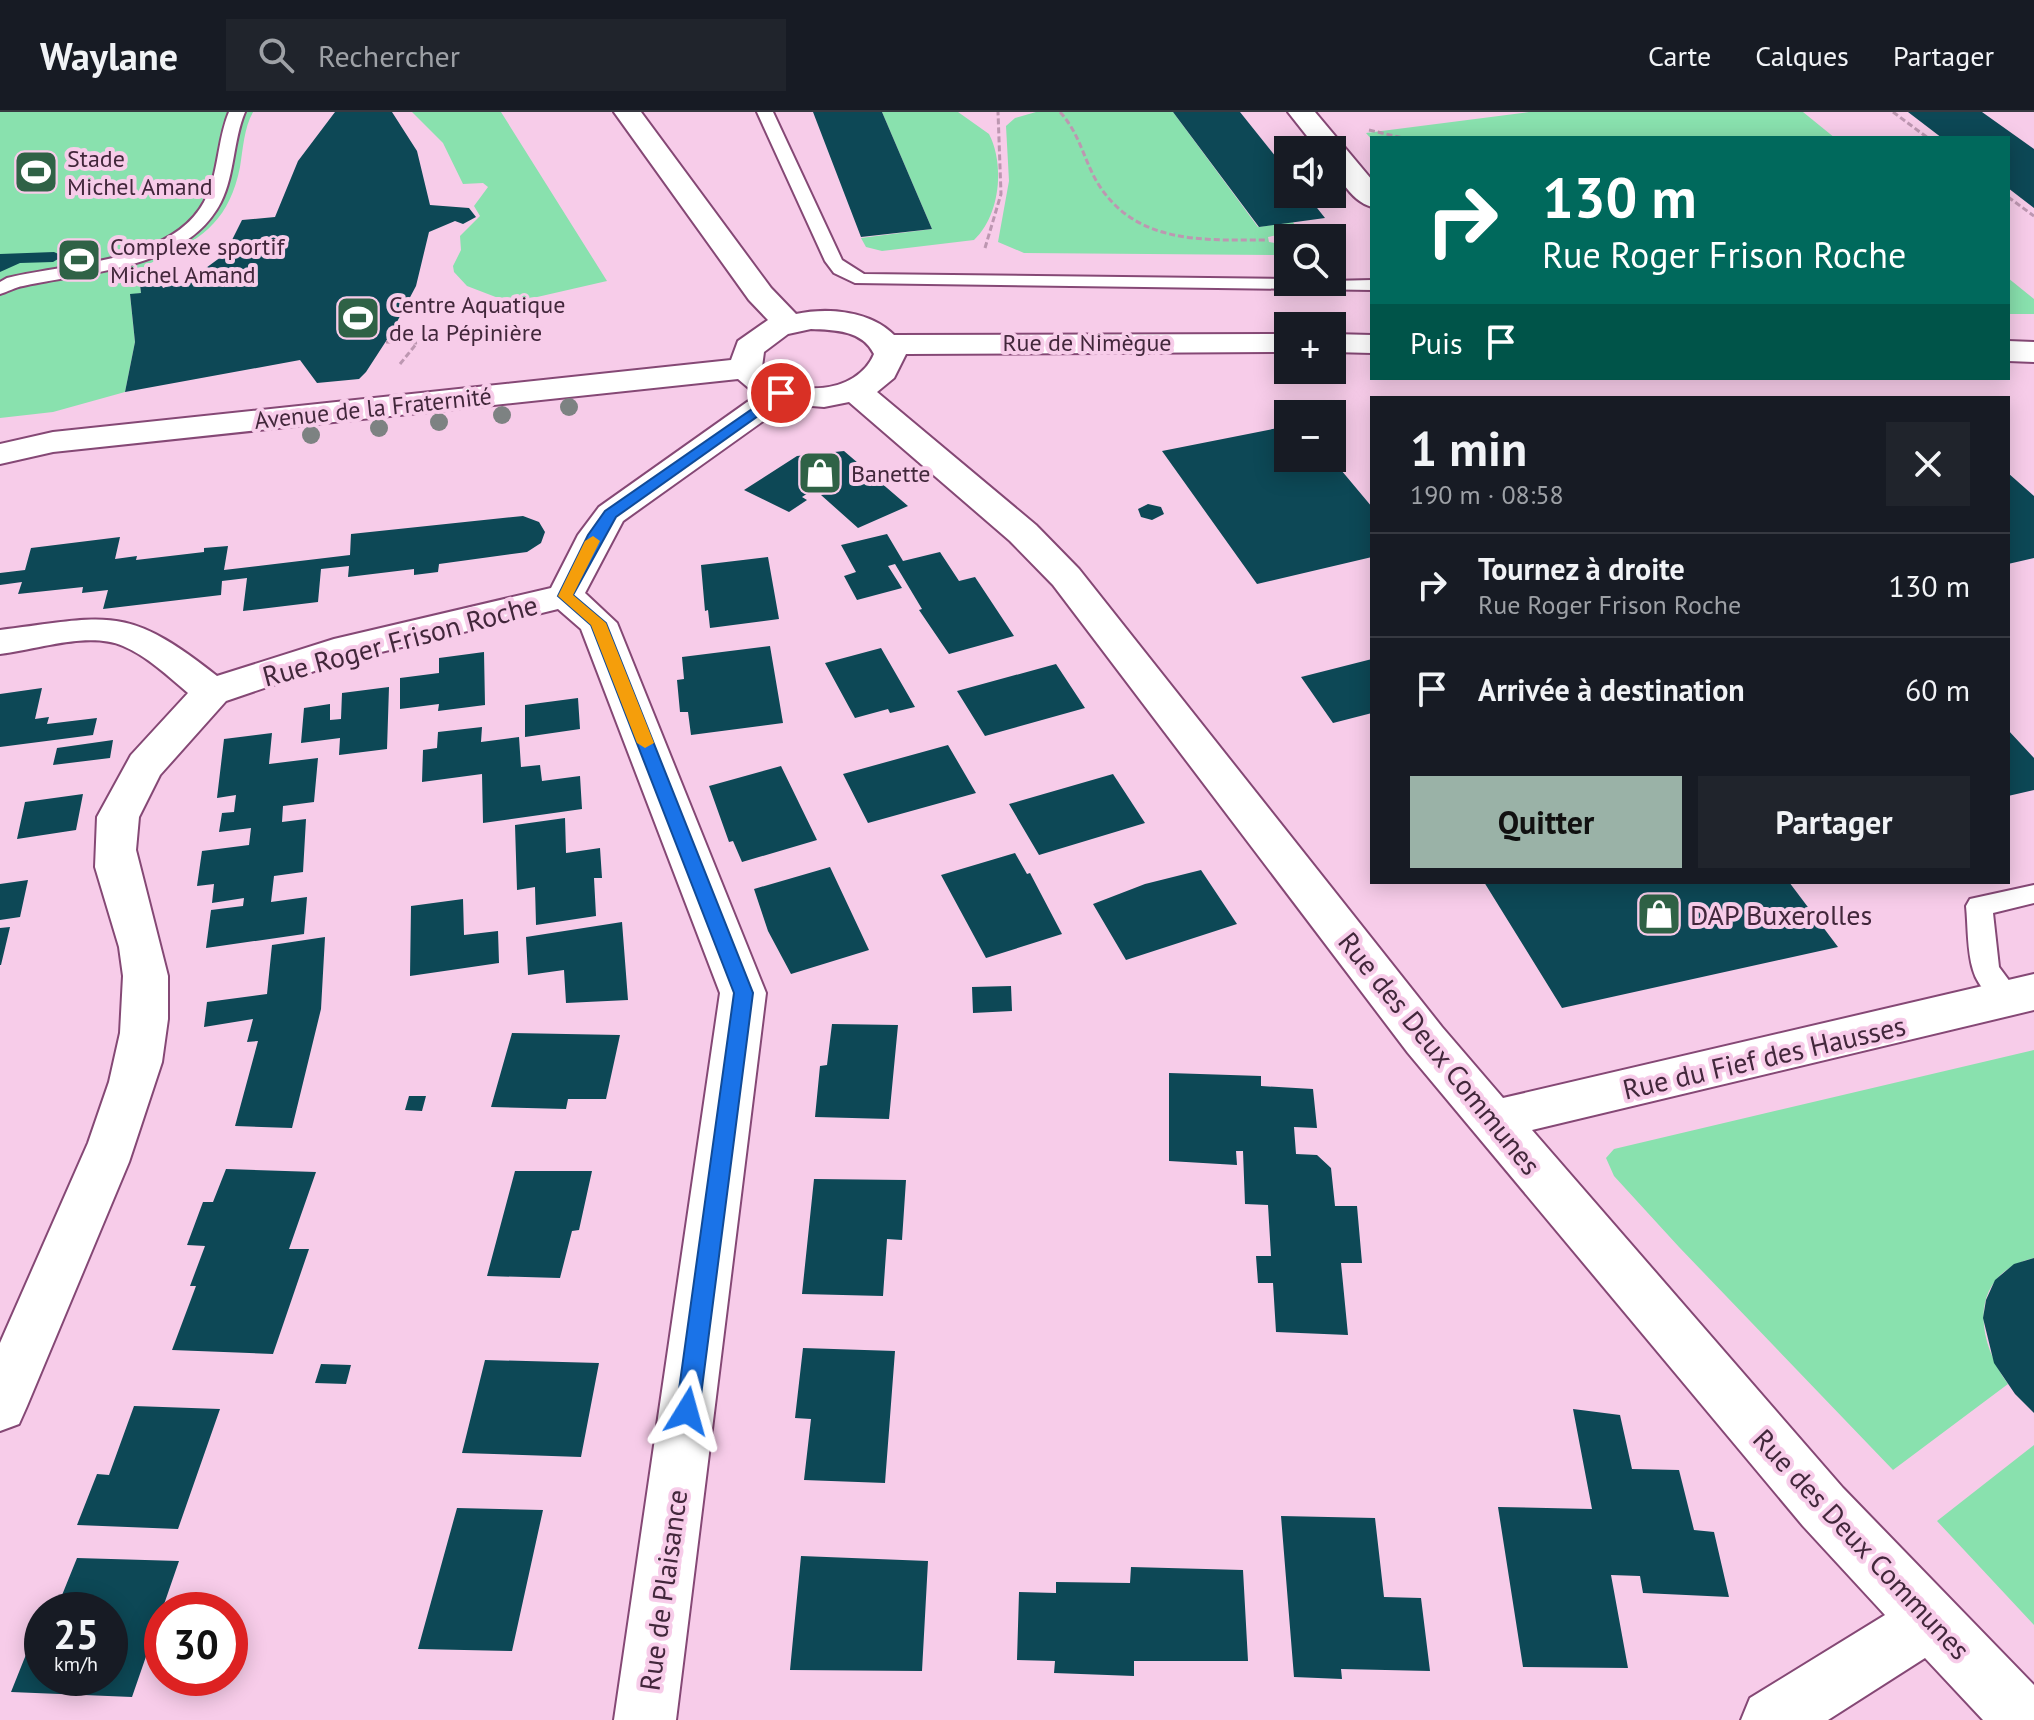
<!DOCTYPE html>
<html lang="fr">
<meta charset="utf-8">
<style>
:root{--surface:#171b24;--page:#20242c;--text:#f1f3f6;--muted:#9ea1a6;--line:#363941;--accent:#9ab2a7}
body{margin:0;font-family:"PT Sans",sans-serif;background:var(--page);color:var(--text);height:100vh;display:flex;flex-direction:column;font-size:30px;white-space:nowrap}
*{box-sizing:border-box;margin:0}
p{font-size:26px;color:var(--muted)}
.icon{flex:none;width:44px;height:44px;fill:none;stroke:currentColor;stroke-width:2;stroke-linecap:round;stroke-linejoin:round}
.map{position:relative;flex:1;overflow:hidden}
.side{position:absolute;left:1370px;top:284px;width:640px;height:488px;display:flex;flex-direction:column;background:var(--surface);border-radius:0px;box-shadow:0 4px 20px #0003}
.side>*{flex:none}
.hud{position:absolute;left:1370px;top:24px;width:640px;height:244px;border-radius:0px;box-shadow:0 4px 20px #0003;background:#00695c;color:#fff;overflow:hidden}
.fabs{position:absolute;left:1274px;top:24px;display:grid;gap:16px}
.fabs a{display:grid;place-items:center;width:72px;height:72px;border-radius:0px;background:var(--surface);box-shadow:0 4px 20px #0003;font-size:40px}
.speed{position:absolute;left:24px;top:1480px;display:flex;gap:16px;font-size:40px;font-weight:700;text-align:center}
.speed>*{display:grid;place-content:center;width:104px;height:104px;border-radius:50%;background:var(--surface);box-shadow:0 4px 20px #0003;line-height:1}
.speed small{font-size:20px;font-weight:400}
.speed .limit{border:12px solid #d22;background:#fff;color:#111}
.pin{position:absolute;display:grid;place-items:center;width:68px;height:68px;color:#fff;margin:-34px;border:4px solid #fff;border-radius:50%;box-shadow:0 2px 8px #0007}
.me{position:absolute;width:88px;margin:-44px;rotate:8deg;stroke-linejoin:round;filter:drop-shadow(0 0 6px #0008)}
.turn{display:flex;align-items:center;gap:28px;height:168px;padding:0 40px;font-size:36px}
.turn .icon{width:104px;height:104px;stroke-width:2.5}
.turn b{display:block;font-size:56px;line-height:68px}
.then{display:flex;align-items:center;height:76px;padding:0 40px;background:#0003;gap:16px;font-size:30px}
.round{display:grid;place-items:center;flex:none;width:84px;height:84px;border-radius:0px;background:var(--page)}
.head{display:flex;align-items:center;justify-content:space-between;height:136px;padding:0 40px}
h1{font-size:48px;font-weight:800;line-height:60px}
.button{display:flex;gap:16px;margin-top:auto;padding:16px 40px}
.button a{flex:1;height:92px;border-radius:0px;background:var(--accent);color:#111;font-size:32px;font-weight:800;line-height:92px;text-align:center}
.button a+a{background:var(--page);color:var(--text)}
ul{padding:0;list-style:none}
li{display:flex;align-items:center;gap:24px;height:104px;padding:0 40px;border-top:2px solid var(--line)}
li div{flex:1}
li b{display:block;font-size:30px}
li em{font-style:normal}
header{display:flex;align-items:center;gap:48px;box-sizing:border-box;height:112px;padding:0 40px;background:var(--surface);border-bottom:2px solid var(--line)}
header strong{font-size:38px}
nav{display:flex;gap:44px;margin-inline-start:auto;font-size:28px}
.search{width:560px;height:72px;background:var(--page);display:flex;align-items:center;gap:20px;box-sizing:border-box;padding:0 28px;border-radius:0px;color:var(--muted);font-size:30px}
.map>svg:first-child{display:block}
.green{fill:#89e1ae}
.building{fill:#0d4856}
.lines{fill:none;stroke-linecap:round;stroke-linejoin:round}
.lane-casing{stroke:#854875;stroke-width:4}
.street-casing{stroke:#854875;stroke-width:4}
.path{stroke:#bd97b1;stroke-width:3;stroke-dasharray:6 3;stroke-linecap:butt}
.lane{fill:#fff;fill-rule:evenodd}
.street{fill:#fff;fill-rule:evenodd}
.tree{fill:#7d8282}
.route{fill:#1a73e8;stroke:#114b97;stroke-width:2}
.slow{fill:#f59e0b}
.labels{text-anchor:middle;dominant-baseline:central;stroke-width:8;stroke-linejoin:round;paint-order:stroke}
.far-poi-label{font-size:24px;fill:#42273b;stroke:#f7cce9;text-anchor:start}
.far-street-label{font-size:24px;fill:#42273b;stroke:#f7cce9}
.street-label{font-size:28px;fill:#42273b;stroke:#f7cce9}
.poi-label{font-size:28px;fill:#42273b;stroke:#f7cce9;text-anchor:start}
</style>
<header>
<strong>Waylane</strong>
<div class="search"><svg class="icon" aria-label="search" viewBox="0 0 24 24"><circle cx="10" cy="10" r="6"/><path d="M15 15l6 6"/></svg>Rechercher</div>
<nav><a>Carte</a><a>Calques</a><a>Partager</a></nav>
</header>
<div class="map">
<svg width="2034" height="1608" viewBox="0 0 2034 1608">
<rect width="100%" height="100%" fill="#f7cce9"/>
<!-- green -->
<path class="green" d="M0,0H253C244,16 243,37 240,55C228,115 195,131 144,154L148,169L140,173L141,181L130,183L135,230L125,280L53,300L0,306Z
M412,0H501L607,169L511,191L467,174L454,160L453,154L461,138L460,124L480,104L474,94L488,75L483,71L463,72L443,31Z
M882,0H958L989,22C1005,53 1000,104 974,128L882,139L866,135L861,126L932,117Z
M1036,0H1173L1258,115L1293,110L1298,119L1268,125L1269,130L1288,133V140L1275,143L1024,141L998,130L1009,69L1006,14L1015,6Z
M1529,0H1803L1835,26L1372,28L1366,21Z
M2008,166L2034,187V202H2008Z
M2034,938V1146C1968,1162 1975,1227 2008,1272L1893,1358L1679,1135L1614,1064L1606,1046L1614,1037Z
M2034,1333V1513L1937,1409Z"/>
<!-- building -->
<path class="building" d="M335,0H392L417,39L430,93L469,96L476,105L463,112L455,109L429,120L416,174L390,223L366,260L359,267L317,271L300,248L125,280L135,230L130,182L141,181L140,173L148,169H160L163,176L195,164L225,142L242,108L275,105L298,49Z
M813,0H882L932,117L861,125Z
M1173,0H1240L1288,60V82H1306L1325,106L1259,115Z
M1908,0H1982L2034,37V96L2008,76V26H1942Z
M54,140L63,144L53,150L20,151L0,160V142Z
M1288,314V346H1331L1372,395V445L1257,472L1162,339Z
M844,339L908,394L858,416L821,383L827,381L824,379L808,381L802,385L807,388L789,400L744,378L797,344Z
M2008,361L2034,384V446L2008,452Z
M1148,392L1161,395L1164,402L1152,408L1141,405L1138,397Z
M523,404L539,410L545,420L541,431L527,440L439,452L438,460L414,463V457L348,465L349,454L321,457L318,490L243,499L247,466L222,469L221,483L103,497L108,478L82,481L83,475L18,482L22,470L0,473V461L25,458L31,436L120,425L115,447L137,444L136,448L204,440V436L228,434L224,458L350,443L351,422Z
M887,422L903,449L940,440L959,469L975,465L1014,524L949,542L919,498L922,497L895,452L888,454L902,476L857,488L844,464L856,460L841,433Z
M768,445L779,507L710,516L708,498L705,499L701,453Z
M770,534L783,611L691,623L688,600H680L677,568L684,567L682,545Z
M881,536L915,595L890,601L888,597L855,606L825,551Z
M484,540L485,593L438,599L439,592L400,597V566L439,561V546Z
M1372,547V601L1333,611L1301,565Z
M1056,552L1085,596L985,624L957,579Z
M389,575L387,637L339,643L340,626L301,631L304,596L330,592V608L341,607L342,581Z
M42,576L35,607L49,605L47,612L97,606L93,623L0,635V582Z
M578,586L580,617L525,625V593Z
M482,615L481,630L519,625L521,655L540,653L542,669L580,664L582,697L483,711L482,662L422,670L423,638L437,636L438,620Z
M2008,618L2034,646V678L2008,684Z
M272,621L269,652L318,646L314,690L283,694L282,710L306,707L303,760L274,764L271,790L307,785L304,822L206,836L211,798L243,794L244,786L212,791L214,772L197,774L202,739L249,733L251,716L219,720L222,701L234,700L236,683L217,686L224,627Z
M113,628L110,646L53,653L57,636Z
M948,633L976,681L868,711L843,662Z
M781,654L817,728L742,750L733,729L729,730L709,674Z
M1113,662L1145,711L1039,743L1009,692Z
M83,682L76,718L17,727L25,690Z
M565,706L566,741L600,736L602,766H594L596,804L536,813L535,775L517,778L515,713Z
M1015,741L1027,762L1030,761L1062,822L986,846L941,763Z
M830,755L869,838L791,862L768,819L754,777Z
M1201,758L1237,812L1126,848L1093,792L1145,772Z
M28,768L20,805L0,808V772Z
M1484,770H1789L1838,835L1562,896Z
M463,787L464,823L498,819L499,851L410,864L411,794Z
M622,810L628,888L566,891L564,858L528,863L526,825Z
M10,815L1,853H0V816Z
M325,825L321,897L292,1016L235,1014L258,929L247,930L253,907L204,915L207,890L267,882L272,833Z
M1011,874L1012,899L973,901L972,875Z
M832,912L898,913L889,1007L815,1005L820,954L827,953Z
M512,921L620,923L606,987H568L566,997L491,995Z
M1169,961L1261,964V974L1313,977L1317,1016L1294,1015L1296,1042L1317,1043L1331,1056L1335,1094H1357L1362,1151H1341L1348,1223L1276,1220L1273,1171H1258L1256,1144H1271L1268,1093L1245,1092L1243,1039H1236L1237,1053L1169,1049Z
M409,984H426L422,999L405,998Z
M226,1057L316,1060L289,1137H309L273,1242L172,1238L196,1174H190L205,1134L187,1133L203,1090H213Z
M515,1059H592L579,1118L572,1119L560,1166L487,1164Z
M814,1067L906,1068L902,1128L887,1127L883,1184L802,1182Z
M2034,1146V1301L2015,1282L1994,1251L1983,1206L1986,1188L1995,1168L2014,1152Z
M803,1236L895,1239L885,1371L804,1368L811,1307L795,1306Z
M485,1248L599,1251L581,1345L462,1341Z
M321,1252L351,1253L346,1272L315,1271Z
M134,1294L220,1297L178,1417L77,1413L97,1362L109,1363Z
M1573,1297L1620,1303L1632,1357L1679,1358L1694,1418L1714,1420L1729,1485L1643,1481L1640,1464L1611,1463L1628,1556L1523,1555L1498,1395L1592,1397Z
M457,1396L543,1398L512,1539L418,1537Z
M1281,1404L1375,1406L1384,1485L1421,1486L1430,1559L1341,1557L1342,1567L1294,1565Z
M801,1444L928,1449L922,1559L790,1558Z
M77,1446L179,1449L132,1585L11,1580L35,1520H42V1566H110V1498H56Z
M1131,1455L1243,1458L1248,1549H1134V1564L1054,1561L1055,1549L1017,1548L1019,1480L1056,1481V1470L1130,1471Z"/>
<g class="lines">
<!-- lane casing -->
<g class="lane-casing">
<path id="lane" d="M229,0H245C233,28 235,62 221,90C186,158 89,159 23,174C15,175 8,180 0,182V170L7,166C66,151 171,151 204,90C219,63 217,28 229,0Z
M757,0H773L842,148L864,162L1288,167V170L1372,168V178L855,171L834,161L825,149Z
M2034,773V791L1993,801L1999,855L2022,886L2018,893C1999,899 1978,876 1973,858C1967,839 1968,814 1966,794L1970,787Z"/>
</g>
<!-- street casing -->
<g class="street-casing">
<path id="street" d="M614,0H641L771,176L796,202C828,195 871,199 894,223L1288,222V240L906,242L894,266L877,280L1036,413L1079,457L1442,915L1503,986L2034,862V898L1532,1018L1843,1376L2034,1573V1608H1983L1925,1546L1828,1608H1741L1750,1586L1885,1503L1803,1414L1408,941L1053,473L1010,429L849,290L824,295L787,292L623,409L585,481L617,511L766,881L676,1608H614L720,881L581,517L558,497L344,549L226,589L160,663L139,705L136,738L168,864V907L162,950L129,1050L27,1294L19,1312L0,1319V1231L88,1031L109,970L120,921L123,864L119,835L95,755L97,705L131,643L188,581C168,564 147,544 123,534C88,519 36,538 0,542V518C110,504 126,492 217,564L334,527L551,476L578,423L599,395L757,283L738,267L53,340L0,352V332L53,320L731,248L738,229L768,208L749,188ZM811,217C835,218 862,218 874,242C857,283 790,287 762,255L764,240L788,222Z
M1288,0H1315L1372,68V95C1350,89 1332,59 1332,38H1318Z
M1332,222L1372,223V241L1332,240Z
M2008,229L2034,230V250L2008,249Z"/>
</g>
<!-- path -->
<path class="path" d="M1060,0C1080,22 1083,46 1097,70C1135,133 1203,128 1268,128
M1893,0L1928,26
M1369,18L1403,26
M2008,85L2034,104
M985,136L1001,82L998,0
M386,230L417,231
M400,252L417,231"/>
<!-- lane -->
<use href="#lane" class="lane"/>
<!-- street -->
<use href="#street" class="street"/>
</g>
<!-- trees -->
<g class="tree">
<circle cx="569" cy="295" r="9"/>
<circle cx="502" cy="303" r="9"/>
<circle cx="439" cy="310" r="9"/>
<circle cx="379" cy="316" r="9"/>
<circle cx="311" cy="323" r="9"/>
</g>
<!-- route -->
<path class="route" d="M781,277L786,279V284L616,405L573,483L606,511L753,881L699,1299L695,1306L687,1309L679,1306L676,1299L734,881L591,513L558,484L588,423L605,399Z"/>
<!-- slow -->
<path class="slow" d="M593,424L600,429L573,483L606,511L654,631L645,636L637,631L591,513L558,484L585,429Z"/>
<!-- icons -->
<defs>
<g id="stadium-square" transform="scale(2.3)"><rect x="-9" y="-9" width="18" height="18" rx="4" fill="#2f6246" stroke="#f7cce9"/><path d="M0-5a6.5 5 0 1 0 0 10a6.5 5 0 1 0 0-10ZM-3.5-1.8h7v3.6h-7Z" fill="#fff"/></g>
<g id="shop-square" transform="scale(2.3)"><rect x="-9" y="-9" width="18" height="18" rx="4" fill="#2f6246" stroke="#f7cce9"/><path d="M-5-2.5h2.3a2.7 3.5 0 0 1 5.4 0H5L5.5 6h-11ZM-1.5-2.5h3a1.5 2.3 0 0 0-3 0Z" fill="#fff"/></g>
</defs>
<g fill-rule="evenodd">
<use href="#stadium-square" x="36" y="60"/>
<use href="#stadium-square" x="79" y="148"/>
<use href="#stadium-square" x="358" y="206"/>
<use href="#shop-square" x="820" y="361"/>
<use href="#shop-square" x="1659" y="802"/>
</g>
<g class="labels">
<!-- far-poi labels -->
<g class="far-poi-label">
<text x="67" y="46">Stade<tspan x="67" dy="28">Michel Amand</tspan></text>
<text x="110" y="134">Complexe sportif<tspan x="110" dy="28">Michel Amand</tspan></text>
<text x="389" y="192">Centre Aquatique<tspan x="389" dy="28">de la Pépinière</tspan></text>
<text x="851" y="361">Banette</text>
</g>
<!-- far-street labels -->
<g class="far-street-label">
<text x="1087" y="230">Rue de Nimègue</text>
<text transform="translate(373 296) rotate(-6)">Avenue de la Fraternité</text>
</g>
<!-- street labels -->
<g class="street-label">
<text transform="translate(400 528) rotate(-15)">Rue Roger Frison Roche</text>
<text transform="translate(1440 941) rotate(51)">Rue des Deux Communes</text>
<text transform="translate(1764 945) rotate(-13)">Rue du Fief des Hausses</text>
<text transform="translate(1862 1432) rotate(47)">Rue des Deux Communes</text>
<text transform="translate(663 1478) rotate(-82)">Rue de Plaisance</text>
</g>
<!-- poi labels -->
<g class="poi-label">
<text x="1690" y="802">DAP Buxerolles</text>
</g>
</g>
</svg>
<div class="fabs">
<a><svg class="icon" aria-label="sound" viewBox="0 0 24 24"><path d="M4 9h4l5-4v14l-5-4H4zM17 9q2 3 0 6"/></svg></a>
<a><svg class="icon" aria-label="search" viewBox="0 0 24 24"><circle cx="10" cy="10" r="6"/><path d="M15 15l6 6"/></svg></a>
<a>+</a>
<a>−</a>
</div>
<div class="speed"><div>25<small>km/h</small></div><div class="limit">30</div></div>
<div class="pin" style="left:781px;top:281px;background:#d93025"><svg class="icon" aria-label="arrive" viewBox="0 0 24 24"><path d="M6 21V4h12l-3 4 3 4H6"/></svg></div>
<svg class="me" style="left:687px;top:1299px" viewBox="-20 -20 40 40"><path d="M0-17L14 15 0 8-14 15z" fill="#1a73e8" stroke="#fff" stroke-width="4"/></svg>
<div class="hud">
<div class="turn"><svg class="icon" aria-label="right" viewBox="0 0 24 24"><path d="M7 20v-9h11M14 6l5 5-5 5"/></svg><div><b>130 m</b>Rue Roger Frison Roche</div></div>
<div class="then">Puis<svg class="icon" aria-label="arrive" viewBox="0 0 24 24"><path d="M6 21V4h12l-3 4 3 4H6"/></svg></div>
</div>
<section class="side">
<div class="head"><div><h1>1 min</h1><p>190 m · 08:58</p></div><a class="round"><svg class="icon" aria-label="close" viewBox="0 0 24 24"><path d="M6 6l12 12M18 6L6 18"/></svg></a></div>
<ul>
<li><svg class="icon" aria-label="right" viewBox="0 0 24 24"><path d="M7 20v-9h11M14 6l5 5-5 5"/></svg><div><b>Tournez à droite</b><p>Rue Roger Frison Roche</p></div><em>130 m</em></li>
<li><svg class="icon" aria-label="arrive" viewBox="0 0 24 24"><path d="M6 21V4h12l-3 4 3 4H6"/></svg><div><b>Arrivée à destination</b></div><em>60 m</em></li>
</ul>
<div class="button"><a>Quitter</a><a>Partager</a></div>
</section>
</div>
